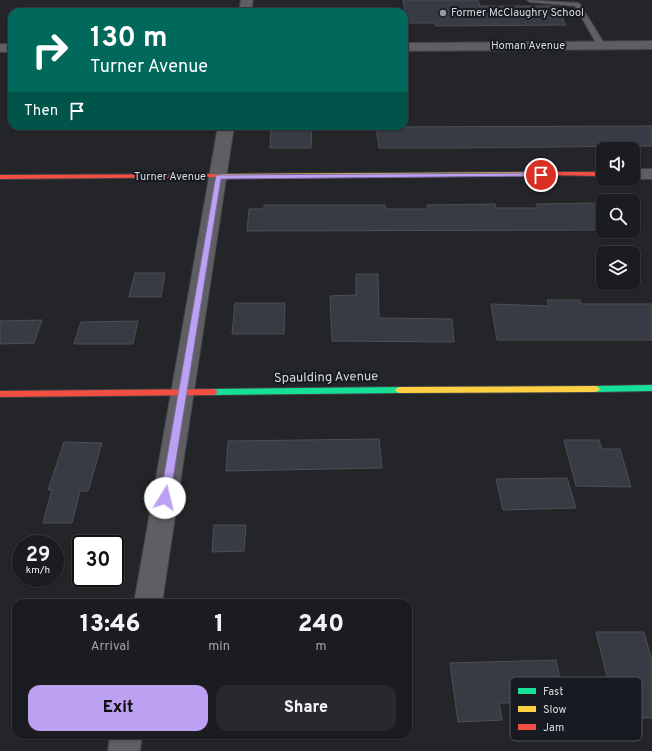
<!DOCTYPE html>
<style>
:root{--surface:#1a1c1f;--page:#27292c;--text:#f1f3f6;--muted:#9fa1a4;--line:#383a3d;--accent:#bca0f2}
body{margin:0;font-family:Overpass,sans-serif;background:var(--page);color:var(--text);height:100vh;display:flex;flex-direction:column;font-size:15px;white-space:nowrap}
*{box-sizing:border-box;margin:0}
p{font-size:13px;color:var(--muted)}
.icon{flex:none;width:22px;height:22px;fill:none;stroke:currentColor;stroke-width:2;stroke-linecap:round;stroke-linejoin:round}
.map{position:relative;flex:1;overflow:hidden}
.drawer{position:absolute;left:12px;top:599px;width:400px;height:140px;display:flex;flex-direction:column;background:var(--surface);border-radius:12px;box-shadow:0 1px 3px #0004,0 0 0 1px var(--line)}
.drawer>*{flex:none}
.top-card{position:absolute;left:8px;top:8px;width:400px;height:122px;border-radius:12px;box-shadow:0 1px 3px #0004,0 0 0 1px var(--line);background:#00695c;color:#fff;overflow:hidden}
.tools{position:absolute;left:596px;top:142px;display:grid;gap:8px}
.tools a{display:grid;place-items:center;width:44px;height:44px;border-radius:8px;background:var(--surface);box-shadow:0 1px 3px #0004,0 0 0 1px var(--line);font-size:20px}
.speed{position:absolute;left:12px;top:535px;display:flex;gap:8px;font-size:20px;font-weight:700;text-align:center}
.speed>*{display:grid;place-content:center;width:52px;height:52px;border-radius:50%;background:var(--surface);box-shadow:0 1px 3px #0004,0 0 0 1px var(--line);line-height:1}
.speed small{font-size:10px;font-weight:400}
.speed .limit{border:2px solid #111;border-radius:6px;background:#fff;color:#111}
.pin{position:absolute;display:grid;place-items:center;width:34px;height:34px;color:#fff;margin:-17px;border:2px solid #fff;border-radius:50%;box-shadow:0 1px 4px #0007}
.me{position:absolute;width:44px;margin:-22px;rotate:9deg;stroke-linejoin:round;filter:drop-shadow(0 0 3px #0008)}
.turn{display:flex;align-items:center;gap:14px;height:84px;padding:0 16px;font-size:18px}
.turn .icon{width:52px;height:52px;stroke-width:2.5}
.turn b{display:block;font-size:28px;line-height:34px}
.then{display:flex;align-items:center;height:38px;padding:0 16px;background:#0003;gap:8px;font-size:15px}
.eta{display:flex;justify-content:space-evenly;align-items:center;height:68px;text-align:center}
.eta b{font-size:24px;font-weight:800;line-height:28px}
.primary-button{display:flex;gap:8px;margin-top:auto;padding:8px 16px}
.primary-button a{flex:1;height:46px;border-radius:12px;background:var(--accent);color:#111;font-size:16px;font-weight:800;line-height:46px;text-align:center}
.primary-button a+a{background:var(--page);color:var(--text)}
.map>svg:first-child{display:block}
.building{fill:#383b44;stroke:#4e4f53}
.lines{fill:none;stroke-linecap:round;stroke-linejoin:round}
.lane-casing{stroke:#414246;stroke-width:2}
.street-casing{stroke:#414246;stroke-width:2}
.fast-casing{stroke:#414246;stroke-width:2}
.slow-casing{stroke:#414246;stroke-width:2}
.jam-casing{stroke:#414246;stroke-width:2}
.lane{fill:#5e5f62;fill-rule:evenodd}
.street{fill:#5e5f62;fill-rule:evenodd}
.fast{fill:#16e098;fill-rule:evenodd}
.slow{fill:#ffcf43;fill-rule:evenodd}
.jam{fill:#f24e42;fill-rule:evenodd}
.route{fill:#bca0f2;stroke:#7a689d}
.poi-dot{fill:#989a9f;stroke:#181a21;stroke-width:1.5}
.labels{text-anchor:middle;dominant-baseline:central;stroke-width:4;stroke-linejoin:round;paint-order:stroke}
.far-poi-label{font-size:11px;fill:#d7d9de;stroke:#181a21;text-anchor:start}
.far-street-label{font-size:11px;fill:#d7d9de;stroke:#181a21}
.street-label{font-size:13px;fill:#d7d9de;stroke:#181a21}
.key{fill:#181a21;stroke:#51535a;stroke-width:1}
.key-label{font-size:11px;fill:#d7d9de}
</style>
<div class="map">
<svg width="652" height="751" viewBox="0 0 652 751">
<rect width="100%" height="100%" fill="#232529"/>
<!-- building -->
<path class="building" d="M403,0H478L480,6H556L566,25L436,26L435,23H407Z
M271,126H312L311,148H270Z
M652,126V146L455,148H379L376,127Z
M603,203V230L247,231L249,209H264V205H385L386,209H427V205L495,204L496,208H538L536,204Z
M135,273H165L161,297H129Z
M356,274H378L379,318L452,319L454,342L332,341L330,296L356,295Z
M547,300H580L581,304H652V340H497L491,304L549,306Z
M235,303H285L284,334H232Z
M42,320L34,343L0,344V321Z
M138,321L133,344H74L81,322Z
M379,439L382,468L226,471L228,441Z
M564,440H599L602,449H620L631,487L576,486Z
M64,442L102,443L88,491H80L72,523H43L52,490H48Z
M567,478L576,508L503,510L496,479Z
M214,525H246L244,551L212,552Z
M596,632H644L652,661V718L584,717L577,685H609Z
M556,660L565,702L499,703L502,720L458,722L450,663Z"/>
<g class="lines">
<!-- lane casing -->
<g class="lane-casing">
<path id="lane" d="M527,0L579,3L606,46L599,48L575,6L530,2Z"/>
</g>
<!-- street casing -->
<g class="street-casing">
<path id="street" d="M241,0H253L251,12H239Z
M652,41V49L404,51V43Z
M0,44H12V52H0Z
M218,126H234L162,603H134Z
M633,169H652V179H633Z
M110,735H142L140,751H108Z"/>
</g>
<!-- fast casing -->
<g class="fast-casing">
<path id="fast" d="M652,385V391L595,392L592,391L590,389L592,387L595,386Z
M400,387L403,388L405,390L403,392L400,393L213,395L210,394L208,392L210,390L213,389Z"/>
</g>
<!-- slow casing -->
<g class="slow-casing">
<path id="slow" d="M545,172L547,173V175L220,178L217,176L220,174Z
M595,386L598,387L600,389L598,391L595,392L400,393L397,392L395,390L397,388L400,387Z"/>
</g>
<!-- jam casing -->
<g class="jam-casing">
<path id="jam" d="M545,172H603V176L543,175L542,174Z
M220,174L222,175V177L0,179V175Z
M213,389L216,390L218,392L216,394L213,395L0,397V391Z"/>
</g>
<!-- lane -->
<use href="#lane" class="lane"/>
<!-- street -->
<use href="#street" class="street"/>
<!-- fast -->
<use href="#fast" class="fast"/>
<!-- slow -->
<use href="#slow" class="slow"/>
<!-- jam -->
<use href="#jam" class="jam"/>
</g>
<!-- route -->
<path class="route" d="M541,173H544V176L221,179L170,498L165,502L162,501L160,498L216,175Z"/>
<!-- markers -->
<circle class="poi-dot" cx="443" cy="13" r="4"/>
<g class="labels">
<!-- far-poi labels -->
<g class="far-poi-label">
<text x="451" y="13">Former McClaughry School</text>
</g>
<!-- far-street labels -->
<g class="far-street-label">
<text x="528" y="46">Homan Avenue</text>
<text x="170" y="177">Turner Avenue</text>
</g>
<!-- street labels -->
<g class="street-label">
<text transform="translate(326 378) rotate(-1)">Spaulding Avenue</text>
</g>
</g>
<!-- legend -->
<rect x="510" y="677" width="132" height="64" rx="6" class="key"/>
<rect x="518" y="688" width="18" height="6" fill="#16e098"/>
<rect x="518" y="706" width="18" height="6" fill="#ffcf43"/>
<rect x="518" y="724" width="18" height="6" fill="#f24e42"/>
<g class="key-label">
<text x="543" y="695">Fast</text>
<text x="543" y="713">Slow</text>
<text x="543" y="731">Jam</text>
</g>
</svg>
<div class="tools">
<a><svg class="icon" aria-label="sound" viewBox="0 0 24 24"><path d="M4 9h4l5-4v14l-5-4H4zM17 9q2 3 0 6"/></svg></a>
<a><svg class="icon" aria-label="search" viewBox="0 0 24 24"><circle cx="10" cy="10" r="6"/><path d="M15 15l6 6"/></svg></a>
<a><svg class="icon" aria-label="layers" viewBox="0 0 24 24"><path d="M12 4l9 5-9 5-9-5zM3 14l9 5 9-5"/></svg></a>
</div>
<div class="speed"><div>29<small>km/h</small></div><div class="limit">30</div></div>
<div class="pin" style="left:541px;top:175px;background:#d93025"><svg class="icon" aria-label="arrive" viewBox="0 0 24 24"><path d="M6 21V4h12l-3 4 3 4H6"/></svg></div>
<svg class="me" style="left:165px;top:498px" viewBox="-20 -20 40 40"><circle r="19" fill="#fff"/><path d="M0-13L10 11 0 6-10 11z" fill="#bca0f2"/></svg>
<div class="top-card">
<div class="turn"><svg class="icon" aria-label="right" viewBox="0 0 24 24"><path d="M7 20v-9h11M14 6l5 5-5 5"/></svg><div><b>130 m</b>Turner Avenue</div></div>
<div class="then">Then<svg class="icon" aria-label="arrive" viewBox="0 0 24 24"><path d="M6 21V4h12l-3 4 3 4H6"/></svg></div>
</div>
<section class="drawer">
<div class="eta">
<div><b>13:46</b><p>Arrival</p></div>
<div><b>1</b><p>min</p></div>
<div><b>240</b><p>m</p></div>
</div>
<div class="primary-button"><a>Exit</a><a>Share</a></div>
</section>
</div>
